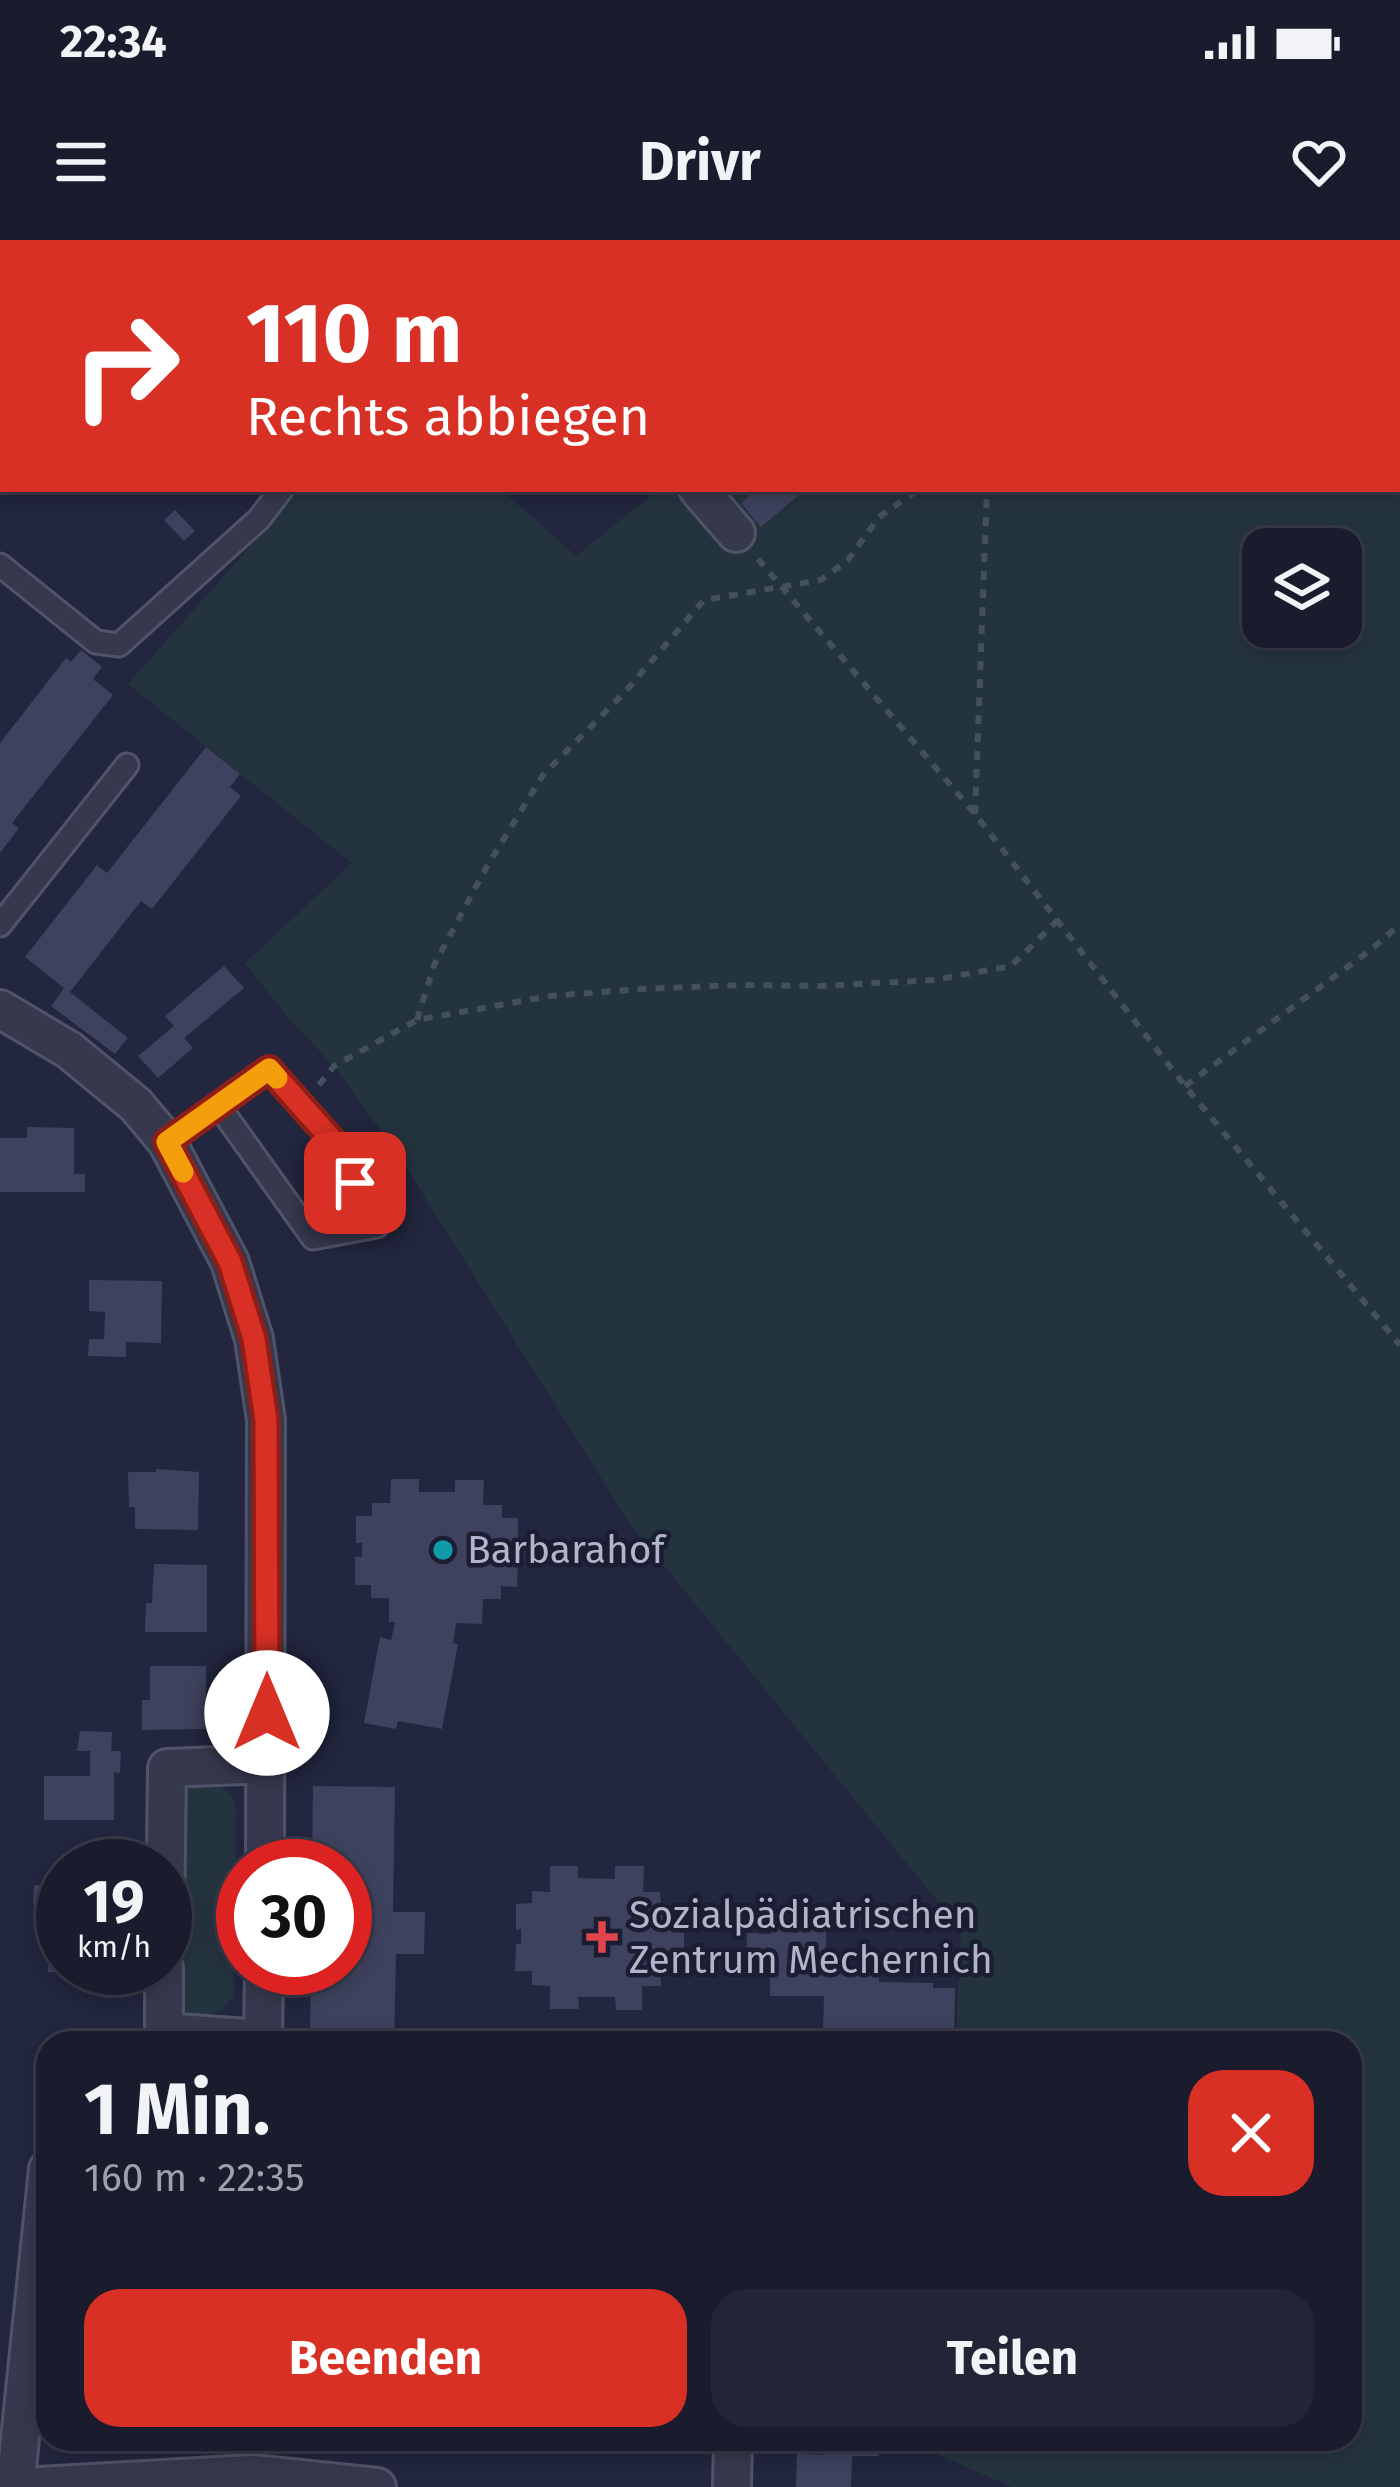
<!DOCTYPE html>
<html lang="de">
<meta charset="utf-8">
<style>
:root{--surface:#1a1c2e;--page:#232536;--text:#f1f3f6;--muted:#9fa1aa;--line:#383a4a;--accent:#d93025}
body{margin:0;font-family:"Fira Sans",sans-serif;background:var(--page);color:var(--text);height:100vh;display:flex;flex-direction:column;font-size:45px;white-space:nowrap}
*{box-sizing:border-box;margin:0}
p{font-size:39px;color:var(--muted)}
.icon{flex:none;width:66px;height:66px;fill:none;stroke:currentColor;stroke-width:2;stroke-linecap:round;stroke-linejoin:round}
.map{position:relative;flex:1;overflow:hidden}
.side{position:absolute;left:36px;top:1791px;width:1326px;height:420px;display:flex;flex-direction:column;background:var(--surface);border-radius:36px;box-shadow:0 6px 18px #0003,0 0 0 3px var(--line)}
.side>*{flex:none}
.guide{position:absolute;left:0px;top:0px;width:1401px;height:252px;box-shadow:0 6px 18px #0003,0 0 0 3px var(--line);background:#d93025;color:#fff;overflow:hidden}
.fabs{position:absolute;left:1242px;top:288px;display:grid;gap:24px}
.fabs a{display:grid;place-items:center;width:120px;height:120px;border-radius:24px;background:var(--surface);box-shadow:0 6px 18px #0003,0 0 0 3px var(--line);font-size:60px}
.speed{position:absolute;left:36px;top:1599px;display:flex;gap:24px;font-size:60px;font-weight:700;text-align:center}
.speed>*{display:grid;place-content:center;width:156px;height:156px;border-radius:50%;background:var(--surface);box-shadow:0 6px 18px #0003,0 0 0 3px var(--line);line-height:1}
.speed small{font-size:30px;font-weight:400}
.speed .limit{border:18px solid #d22;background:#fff;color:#111}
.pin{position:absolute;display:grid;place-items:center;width:102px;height:102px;color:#fff;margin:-51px;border-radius:24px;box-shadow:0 6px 18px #0006}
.me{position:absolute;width:132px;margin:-66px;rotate:0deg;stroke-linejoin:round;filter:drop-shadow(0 0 9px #0008)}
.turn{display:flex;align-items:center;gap:42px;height:252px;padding:0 48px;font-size:54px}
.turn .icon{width:156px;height:156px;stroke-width:2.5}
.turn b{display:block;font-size:84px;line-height:102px}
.round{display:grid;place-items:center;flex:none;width:126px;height:126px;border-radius:36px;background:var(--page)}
.overview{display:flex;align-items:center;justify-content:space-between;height:204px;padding:0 48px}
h1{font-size:72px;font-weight:700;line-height:90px}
.button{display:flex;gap:24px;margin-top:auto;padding:24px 48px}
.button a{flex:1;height:138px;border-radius:36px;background:var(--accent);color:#fff;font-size:48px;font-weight:700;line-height:138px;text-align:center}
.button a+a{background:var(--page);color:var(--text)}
.status{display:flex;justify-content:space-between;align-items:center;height:84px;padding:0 60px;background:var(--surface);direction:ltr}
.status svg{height:33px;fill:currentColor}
header{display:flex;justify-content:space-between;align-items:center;height:156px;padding:0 48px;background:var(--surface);font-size:54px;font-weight:700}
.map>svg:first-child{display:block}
.green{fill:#24343f;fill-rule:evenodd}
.building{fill:#3e425e}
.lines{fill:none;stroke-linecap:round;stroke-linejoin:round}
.service-casing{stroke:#515468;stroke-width:27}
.minor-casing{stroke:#515468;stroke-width:42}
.path{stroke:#42515c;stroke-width:6;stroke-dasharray:9 9;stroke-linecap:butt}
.service{stroke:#36394e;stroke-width:21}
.minor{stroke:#36394e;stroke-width:36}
.route-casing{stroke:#8d1f18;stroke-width:30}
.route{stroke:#d93025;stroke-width:21}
.slow{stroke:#f59e0b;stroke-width:21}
.culture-dot{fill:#0f9aa8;stroke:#1b1e32;stroke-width:4.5}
.health-dot{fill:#e0444e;stroke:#1b1e32;stroke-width:4.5}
.labels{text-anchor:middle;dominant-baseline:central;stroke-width:9;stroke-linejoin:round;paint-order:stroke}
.poi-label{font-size:39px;fill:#b2b4c9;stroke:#1b1e32;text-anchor:start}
</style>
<div class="status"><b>22:34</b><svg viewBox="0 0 49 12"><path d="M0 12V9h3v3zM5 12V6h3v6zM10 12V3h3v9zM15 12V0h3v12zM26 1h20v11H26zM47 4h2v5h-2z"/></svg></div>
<header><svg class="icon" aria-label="menu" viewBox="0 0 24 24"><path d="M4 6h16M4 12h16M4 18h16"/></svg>Drivr<svg class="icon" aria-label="heart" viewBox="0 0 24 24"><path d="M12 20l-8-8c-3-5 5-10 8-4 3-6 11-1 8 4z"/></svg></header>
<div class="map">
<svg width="1400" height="2247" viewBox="0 0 1400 2247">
<rect width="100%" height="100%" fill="#22263e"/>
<!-- green -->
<path class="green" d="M926,0H1400V2247H1011L939,2215V2199H1350V1803H956L961,1690L630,1284L397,913L334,826L289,779L245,723L352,623L128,444L301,249H501L576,316L659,249H1398V3H928ZM1263,309H1341V387H1263Z
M211,1543C224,1546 233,1554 236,1566L234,1753C222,1779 205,1776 180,1775L182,1544Z"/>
<!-- building -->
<path class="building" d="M757,249H806L761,287L741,263Z
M175,270L195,291L184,301L164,280Z
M81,410L102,427L93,439L113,455L12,583L19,588L0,613V503L66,418L71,422Z
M206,507L240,534L230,547L241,556L152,669L141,661L70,752L128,798L115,814L51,766L64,748L25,717L97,625L107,633Z
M224,726L244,748L184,798L193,808L158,838L138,816L174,786L165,776Z
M27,887L74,888V934H85V952H0V898H27Z
M89,1040L162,1041L161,1103L126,1102V1117L88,1116L89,1099H104L105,1072L89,1071Z
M156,1229L199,1232L198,1290L135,1289V1267H129L128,1232H156Z
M391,1239H419V1252H455V1240H484L483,1265H502V1278H518V1303H525L524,1322H518L517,1347L501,1346V1359H483L482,1384L456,1383L453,1403L458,1404L442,1489L398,1481L396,1489L364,1483L380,1397L391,1400L395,1382H389V1358H371V1345H355V1317H362V1303H356V1276H372V1263H390Z
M154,1324L207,1325V1392H145L146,1363H152Z
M150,1426H206V1489L142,1490V1460H150Z
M80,1491L112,1492L111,1511H121L120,1533L114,1532V1580H44V1536H90V1511H77Z
M313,1546L395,1547L393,1672H425L424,1714H396L394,1803H310L311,1728H345V1626H312Z
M550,1626H578V1638L615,1639V1626H644L643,1652H660L661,1664L678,1665V1691L684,1690V1708H677V1732H661V1746H642V1770H616L615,1757H578L579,1769H550V1746L532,1745V1731H515L516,1704H521V1689L516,1690V1664L532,1663V1651L550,1652Z
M34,1645L63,1646V1732H48L50,1664H33Z
M771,1688L826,1689V1725L879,1726V1742L933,1743V1748H955L954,1797H933L932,1803H877V1793H823L824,1756H770V1733H746L747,1693L771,1694Z
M67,1728H105V1733L67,1732Z
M128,2199H158L157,2213H128Z
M426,2199H518V2211L426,2209Z
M825,2199H880L879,2216H852L851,2247H796L797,2214L825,2215Z"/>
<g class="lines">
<!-- service casing -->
<g class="service-casing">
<path id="service" d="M350,3L351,0
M0,325L96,402L119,405L259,279L282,249
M0,685L127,525
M167,902L269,829L333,901L377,986L313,998L218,865"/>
</g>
<!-- minor casing -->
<g class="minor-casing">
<path id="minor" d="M487,0L490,3
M698,249L736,293
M0,769L69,810L136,865L167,902L230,1022L254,1099L266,1180L265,1626
M165,1685L167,1528L267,1524
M164,1728V1792L263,1799
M263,1803L264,1728
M15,2247L48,1929
M21,2247L252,2234L377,2247
M732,2247L733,2199"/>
</g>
<!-- path -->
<path class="path" d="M1063,0L1072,3H1139
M625,3L631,0
M999,3V0
M1398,89H1400
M758,319L975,574L1185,846L1400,1105
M975,574L987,249
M417,780L434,725L486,628L543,535L625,452L704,360L821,340L848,320L879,277L919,249
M319,845L334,826L417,780L550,756L641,749L740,745L821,746L934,740L1011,726L1058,680
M1185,846L1372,709L1400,684"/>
<!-- service -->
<use href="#service" class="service"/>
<!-- minor -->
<use href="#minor" class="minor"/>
</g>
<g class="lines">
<!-- route casing -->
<g class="route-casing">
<path id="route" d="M267,1473L266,1180L254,1099L230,1022L167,902L269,829L333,901L355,943"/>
</g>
<!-- route -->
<use href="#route" class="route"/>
<!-- slow -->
<path class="slow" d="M183,932L167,902L269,829L277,838"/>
</g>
<!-- markers -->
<circle class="culture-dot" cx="443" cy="1310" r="12"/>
<path class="health-dot" d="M596 1679h12v12h12v12h-12v12h-12v-12h-12v-12h12z"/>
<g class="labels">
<!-- poi labels -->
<g class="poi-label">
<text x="467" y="1310">Barbarahof</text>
<text x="629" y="1675">Sozialpädiatrischen<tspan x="629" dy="45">Zentrum Mechernich</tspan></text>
</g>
</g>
</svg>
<div class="fabs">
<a><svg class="icon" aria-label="layers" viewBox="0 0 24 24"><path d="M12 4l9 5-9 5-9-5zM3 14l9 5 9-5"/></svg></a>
</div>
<div class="speed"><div>19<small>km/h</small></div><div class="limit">30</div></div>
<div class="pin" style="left:355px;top:943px;background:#d93025"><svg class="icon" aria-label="arrive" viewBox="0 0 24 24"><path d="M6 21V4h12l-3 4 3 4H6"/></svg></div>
<svg class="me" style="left:267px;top:1473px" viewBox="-20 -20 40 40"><circle r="19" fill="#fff"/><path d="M0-13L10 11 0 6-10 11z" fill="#d93025"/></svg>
<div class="guide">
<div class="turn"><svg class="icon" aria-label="right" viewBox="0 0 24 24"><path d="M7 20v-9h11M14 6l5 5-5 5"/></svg><div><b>110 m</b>Rechts abbiegen</div></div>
</div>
<section class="side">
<div class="overview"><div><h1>1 Min.</h1><p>160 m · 22:35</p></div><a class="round" style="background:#d93025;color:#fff"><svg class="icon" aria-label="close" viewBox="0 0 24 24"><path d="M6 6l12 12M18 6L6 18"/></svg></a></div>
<div class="button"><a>Beenden</a><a>Teilen</a></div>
</section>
</div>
